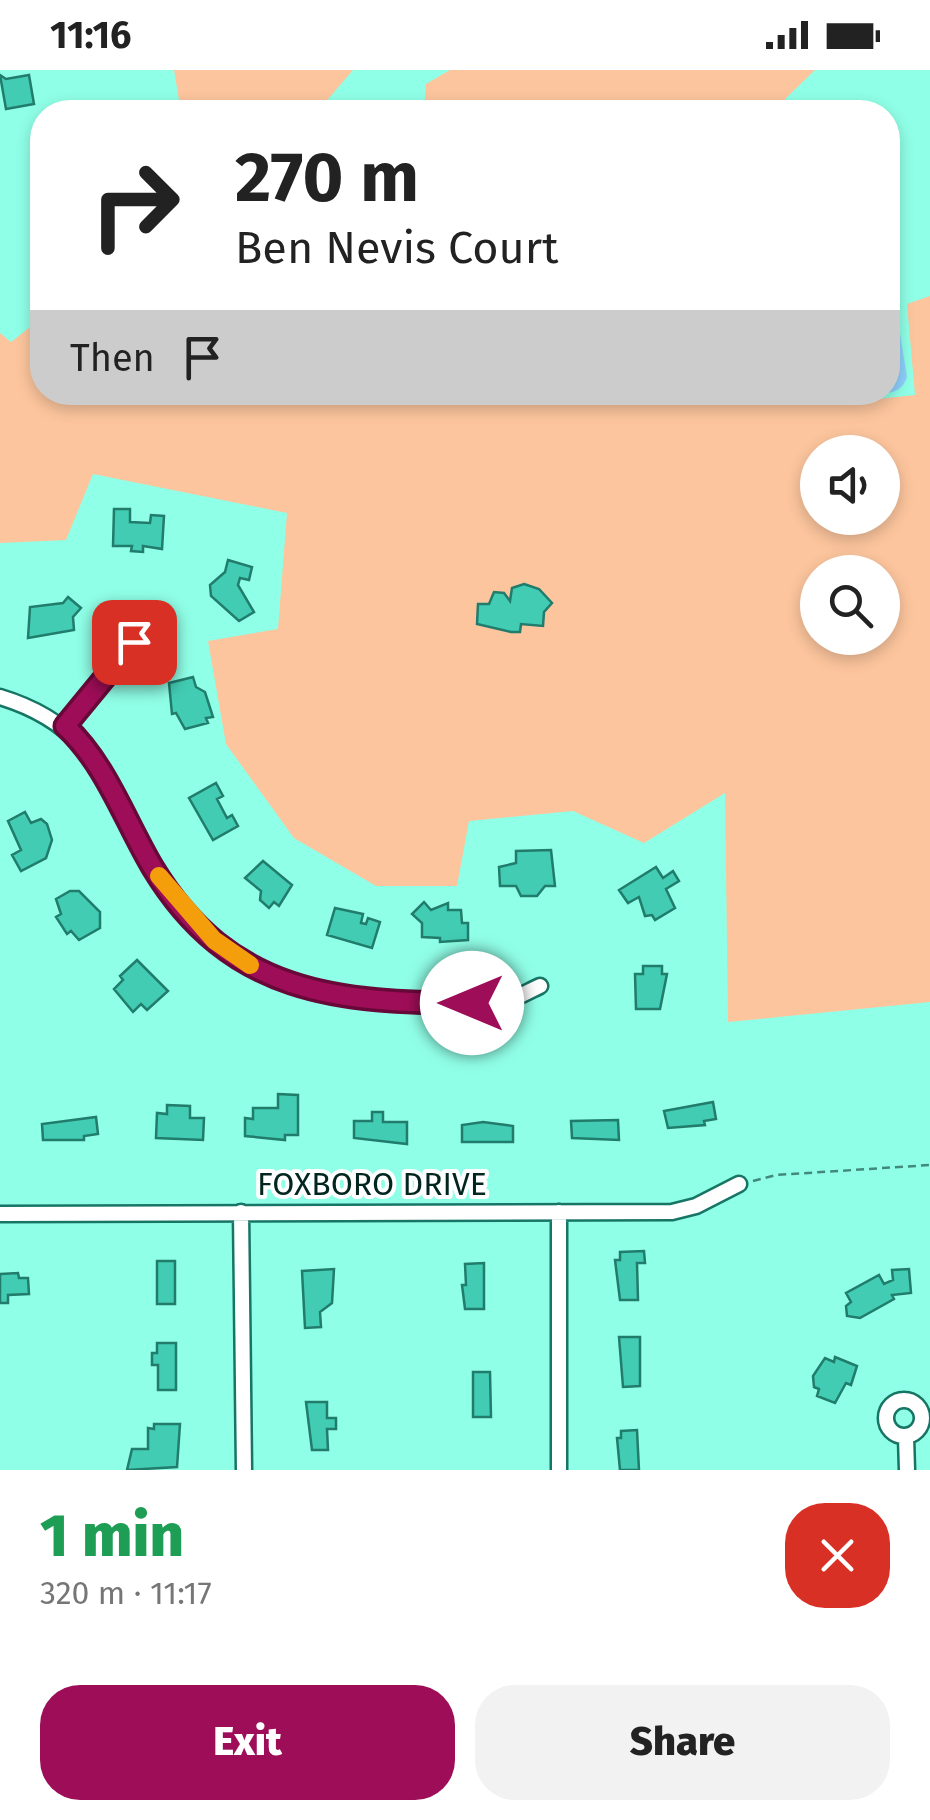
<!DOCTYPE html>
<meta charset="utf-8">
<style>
:root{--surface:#fff;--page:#f2f2f2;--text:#222;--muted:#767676;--accent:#9e0d57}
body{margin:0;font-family:"Fira Sans",sans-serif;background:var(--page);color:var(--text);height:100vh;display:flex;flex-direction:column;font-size:38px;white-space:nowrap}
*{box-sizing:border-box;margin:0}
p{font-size:32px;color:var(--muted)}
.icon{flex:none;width:55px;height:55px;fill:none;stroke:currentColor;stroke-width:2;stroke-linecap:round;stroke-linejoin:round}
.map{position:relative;height:1400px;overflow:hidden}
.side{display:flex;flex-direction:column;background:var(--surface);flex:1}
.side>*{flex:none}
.guide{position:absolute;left:30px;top:30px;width:870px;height:305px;border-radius:40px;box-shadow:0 5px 15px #0003;background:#fff;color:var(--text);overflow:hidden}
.controls{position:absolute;left:800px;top:365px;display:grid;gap:20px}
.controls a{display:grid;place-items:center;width:100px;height:100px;border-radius:50%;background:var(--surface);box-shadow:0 5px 15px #0003;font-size:50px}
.pin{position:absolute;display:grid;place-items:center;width:85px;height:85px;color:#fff;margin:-42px;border-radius:20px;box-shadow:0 5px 15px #0006}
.me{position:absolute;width:110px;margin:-55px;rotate:270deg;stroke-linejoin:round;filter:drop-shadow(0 0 8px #0008)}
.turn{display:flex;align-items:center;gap:35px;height:210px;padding:0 40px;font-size:45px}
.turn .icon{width:130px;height:130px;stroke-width:2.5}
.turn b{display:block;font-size:70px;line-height:85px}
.then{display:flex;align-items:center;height:95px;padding:0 40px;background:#0003;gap:20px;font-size:38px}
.round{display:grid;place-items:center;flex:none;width:105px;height:105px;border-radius:40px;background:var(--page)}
.headline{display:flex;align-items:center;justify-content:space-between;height:170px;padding:0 40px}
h1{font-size:60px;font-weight:800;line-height:75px;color:#1e9e55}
.action{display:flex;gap:20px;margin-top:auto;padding:20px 40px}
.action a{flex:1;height:115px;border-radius:40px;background:var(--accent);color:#fff;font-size:40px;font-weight:800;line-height:115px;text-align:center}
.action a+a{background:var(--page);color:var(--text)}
.status{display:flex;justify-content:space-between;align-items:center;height:70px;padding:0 50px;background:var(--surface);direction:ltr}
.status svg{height:28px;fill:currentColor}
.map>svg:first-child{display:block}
.green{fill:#fcc59d;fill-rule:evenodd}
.water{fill:#8ed1fd}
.building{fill:#42ccb3;stroke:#217c6c;stroke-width:2.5}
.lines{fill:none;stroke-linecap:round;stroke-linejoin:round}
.street-casing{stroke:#177565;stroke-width:19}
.path{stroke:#43897b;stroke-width:2.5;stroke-dasharray:8 5;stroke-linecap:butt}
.street{stroke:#fff;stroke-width:14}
.route-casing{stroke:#670839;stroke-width:25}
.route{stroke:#9e0d57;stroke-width:18}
.slow{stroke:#f59e0b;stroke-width:18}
.labels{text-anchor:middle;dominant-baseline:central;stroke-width:8;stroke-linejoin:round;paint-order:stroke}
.street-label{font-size:32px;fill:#012620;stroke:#fff}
</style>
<div class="status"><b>11:16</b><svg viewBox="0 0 49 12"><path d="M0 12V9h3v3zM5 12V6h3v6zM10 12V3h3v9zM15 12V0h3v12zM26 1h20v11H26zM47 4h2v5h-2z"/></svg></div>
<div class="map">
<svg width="930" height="1400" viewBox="0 0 930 1400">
<rect width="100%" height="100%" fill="#90ffe7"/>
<!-- green -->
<path class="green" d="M174,0H353L317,42H181Z
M450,0H815L785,29L791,42H424L426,14Z
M930,226V932L728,952L725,723L644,773L573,741L469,751L457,816H376L294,768L226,674L208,571L278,559L287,443L93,404L66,470L0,473V263L11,272L38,251L42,254V322L123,323L150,335L153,322H862L868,330L915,325L907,234ZM818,382H882V448H818ZM818,502H882V568H818Z"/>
<!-- water -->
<path class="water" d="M888,246L899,257L907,307C903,320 893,324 879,323L888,322Z"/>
<!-- building -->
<path class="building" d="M0,5L6,9L29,5L34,34L6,39Z
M114,439H130V452L150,453L151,445L164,446L162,479L143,476V482L131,481L132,476H113Z
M228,490L252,497L249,510L240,508L238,515L254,542L239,551L211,526L210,515L225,502Z
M524,514L539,519L552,533L544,542L543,556L521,554L520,562H511L477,554L478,534H489L494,522L504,523L510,531L512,518Z
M68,527L81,538L73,547L74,560L28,568L30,537L63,533Z
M193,607L196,617L205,622L213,647L206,648L208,653L185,659L176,643L172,644L169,613Z
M216,713L223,726L217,729L227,748L232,745L238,756L213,770L189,728Z
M25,742L31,753L41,749L47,754L52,770L46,788L21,801L12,785L21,780L8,751Z
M551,780L555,816H545L537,826H521L516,816H500L499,797L516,793V781Z
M263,791L292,815L279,836L274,832L269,838L260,830L261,821L245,808Z
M656,797L663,808L673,801L679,811L666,819L675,838L655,850L652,845L645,846L639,827L628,833L619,820Z
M70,821H79L100,842V858L79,870L71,861L67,864L56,847L61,844L56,829Z
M424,832L431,840L448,833V840H461L462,853H468V870L440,872V868L422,867V853L412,844Z
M335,838L363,844L361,853L366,854L368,848L380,852L372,878L327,865Z
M137,890L168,921L147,940L141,934L133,942L114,919L123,910L120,906Z
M643,896H662V904H667L660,939H636L635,904H643Z
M278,1024L298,1025V1065H285V1070L245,1066V1048L253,1049V1038H278Z
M713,1032L716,1049L704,1051L705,1055L668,1058L664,1041Z
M167,1035L190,1036V1048H204L203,1070L156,1068L157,1043L167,1044Z
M372,1042H383V1052H407V1074L354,1068V1051H372Z
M96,1047L98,1064L84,1066V1070H43L42,1054Z
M618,1050L619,1070L572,1068L571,1051Z
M483,1052L513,1056V1072H462V1055Z
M644,1181L645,1193H637L638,1230H620L615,1190H620V1182Z
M157,1191H175V1234H157Z
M484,1193V1239H465L462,1215H466L465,1194Z
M334,1199L332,1233L320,1242L321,1257L305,1258L302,1201Z
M909,1199L911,1223L892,1225L894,1229L860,1248L847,1246L846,1236L851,1232L846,1223L879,1205L884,1214L893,1210L892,1200Z
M18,1203L19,1208H28L29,1224L8,1225V1233H0V1204Z
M619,1267H640V1316L623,1317Z
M157,1273H176V1320H158V1295H152V1283H157Z
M835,1287L857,1296L851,1315L846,1313L835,1333L817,1326L819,1319L814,1317L813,1306L825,1288L834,1292Z
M473,1302H490L491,1347H473Z
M306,1332H327V1348H336V1359H327L328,1380H312Z
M154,1354H180L177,1397L127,1400L132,1379H148V1358L154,1359Z
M637,1360L639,1400H620L617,1368H621V1361Z"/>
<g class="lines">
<!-- street casing -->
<g class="street-casing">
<path id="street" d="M0,627C102,658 104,722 155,802C209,884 288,924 384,932C414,935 478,940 505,932C517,928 529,921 540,916
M65,656L134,573
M241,1142L244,1400
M0,1144L672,1142L696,1136L739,1114
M886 1348a18 18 0 1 1 36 0a18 18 0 1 1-36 0Z
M906,1367L907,1400
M559,1400V1142"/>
</g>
<!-- path -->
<path class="path" d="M753,1111L776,1105L930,1095"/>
<!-- street -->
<use href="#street" class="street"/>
</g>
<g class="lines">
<!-- route casing -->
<g class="route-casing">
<path id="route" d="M134,572L65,656C106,694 125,751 153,798C230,925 339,933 472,933"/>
</g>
<!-- route -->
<use href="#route" class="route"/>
<!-- slow -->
<path class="slow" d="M159,806L214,870L250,895"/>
</g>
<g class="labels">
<!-- street labels -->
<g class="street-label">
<text x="372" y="1114">FOXBORO DRIVE</text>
</g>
</g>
</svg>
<div class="controls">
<a><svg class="icon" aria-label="sound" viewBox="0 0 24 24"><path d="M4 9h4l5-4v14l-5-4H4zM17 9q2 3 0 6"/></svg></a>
<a><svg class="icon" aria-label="search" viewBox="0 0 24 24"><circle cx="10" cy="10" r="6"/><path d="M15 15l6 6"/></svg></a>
</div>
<div class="pin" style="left:134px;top:572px;background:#d93025"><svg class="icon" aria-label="arrive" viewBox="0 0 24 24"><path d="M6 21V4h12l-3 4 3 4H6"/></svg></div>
<svg class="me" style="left:472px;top:933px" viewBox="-20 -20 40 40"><circle r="19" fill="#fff"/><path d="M0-13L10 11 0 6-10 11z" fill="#9e0d57"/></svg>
<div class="guide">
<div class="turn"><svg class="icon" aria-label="right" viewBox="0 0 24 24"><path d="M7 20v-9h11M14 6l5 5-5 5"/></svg><div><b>270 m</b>Ben Nevis Court</div></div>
<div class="then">Then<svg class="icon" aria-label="arrive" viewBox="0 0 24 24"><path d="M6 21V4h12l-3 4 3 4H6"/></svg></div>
</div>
</div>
<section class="side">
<div class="headline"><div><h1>1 min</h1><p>320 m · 11:17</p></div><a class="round" style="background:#d93025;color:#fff"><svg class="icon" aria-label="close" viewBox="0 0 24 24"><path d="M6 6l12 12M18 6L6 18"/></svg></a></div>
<div class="action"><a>Exit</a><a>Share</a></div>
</section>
